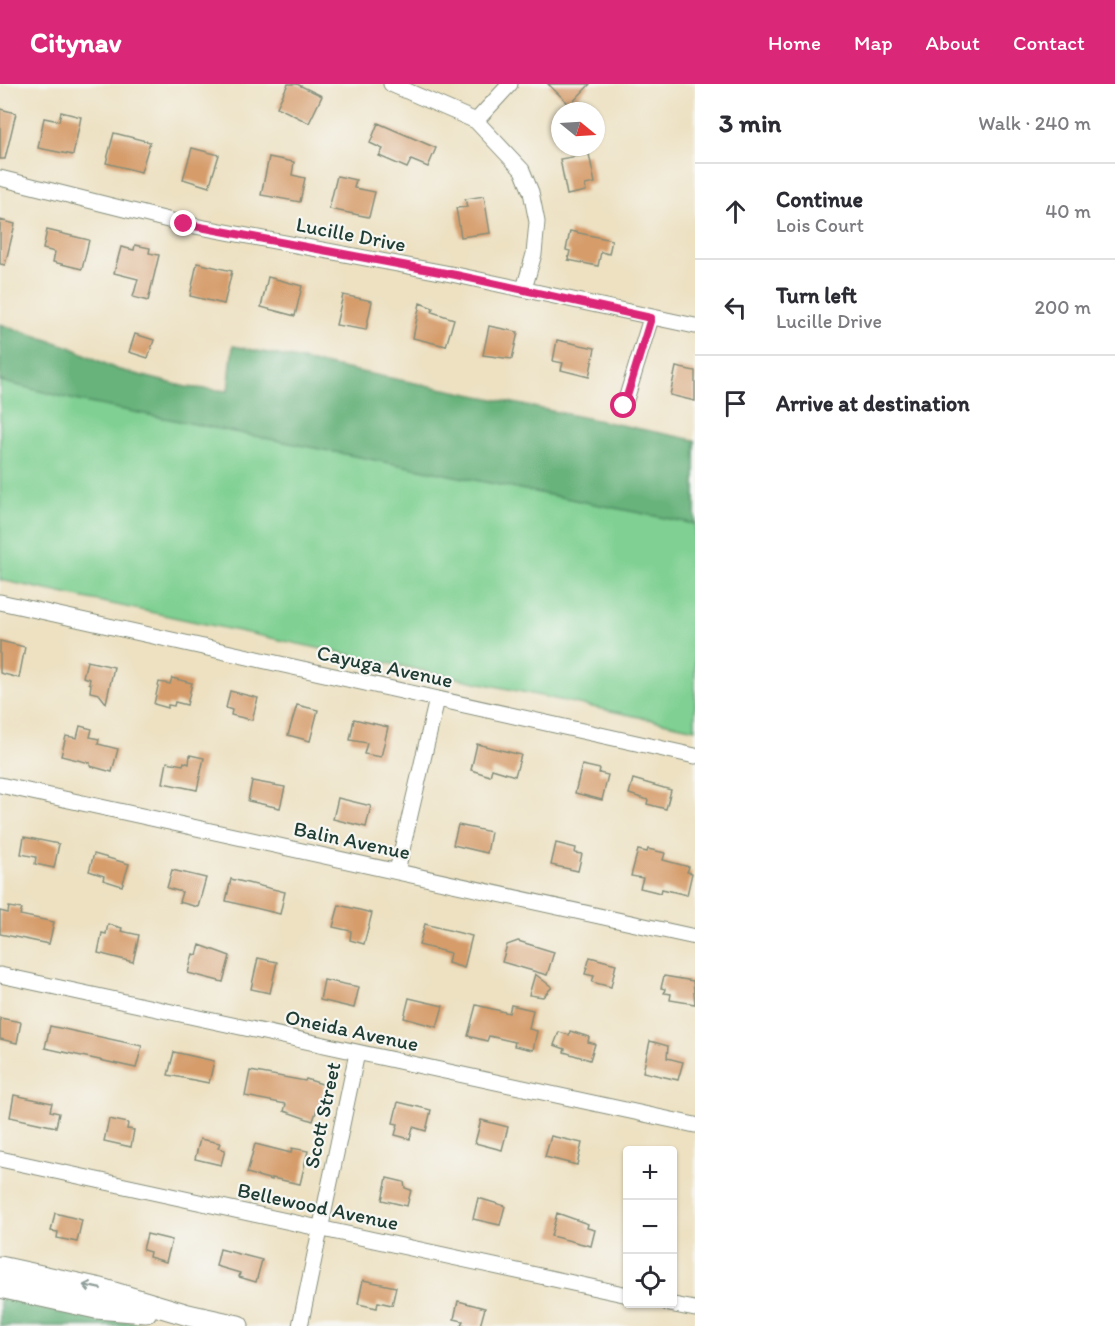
<!DOCTYPE html>
<meta charset="utf-8">
<style>
body{margin:0;font-family:Itim,sans-serif;background:#f2f2f3;color:#2b2b33}
.controls{position:absolute;right:18px;bottom:18px;display:grid;overflow:hidden;border-radius:6px;box-shadow:0 2px 4px #0004}
.controls button{width:54px;height:54px;display:grid;place-items:center;padding:0;border:0;border-bottom:2px solid #e1e1e2;background:#fff;color:#2b2b33;font:30px sans-serif}
.compass{position:absolute;left:551px;top:18px;width:54px;height:54px;border-radius:50%;background:#fff;box-shadow:0 2px 4px #0004;rotate:108deg}
.stop{position:absolute;width:18px;height:18px;margin:-14px;border:4px solid #db2777;border-radius:50%;background:#fff}
.stop.end{background:#db2777;border-color:#fff;box-shadow:0 2px 6px #0008}
.list{margin:0;padding:0;list-style:none}
h2{display:flex;justify-content:space-between;align-items:center;height:78px;margin:0;padding:0 24px;font-size:26px}
h2 small{font-size:20px;font-weight:400;color:#7c7c81}
.list li{display:grid;grid-template-columns:39px 1fr auto;gap:18px;align-items:center;box-sizing:border-box;height:96px;padding:0 24px;border-top:2px solid #e1e1e2}
.list b{display:block;font-size:22px;white-space:nowrap}
.list p{margin:0;font-size:20px;white-space:nowrap;color:#7c7c81}
.list em{font-size:20px;font-style:normal;color:#7c7c81}
.icon{flex:none;width:33px;height:33px;fill:none;stroke:currentColor;stroke-width:2;stroke-linecap:round;stroke-linejoin:round}
.map{position:relative;flex:none;width:695px;height:1242px;overflow:hidden}
header{display:flex;align-items:center;gap:36px;box-sizing:border-box;height:84px;padding:0 30px;background:#db2777;color:#fff}
header strong{font-size:28px}
nav{display:flex;gap:33px;margin-inline-start:auto;font-size:21px}
main{display:flex}
aside{flex:1;background:#fff}
.map>svg:first-child{display:block}
</style>
<header>
<strong>Citynav</strong>
<nav><a>Home</a><a>Map</a><a>About</a><a>Contact</a></nav>
</header>
<main>
<div class="map">
<svg width="695" height="1242" viewBox="0 0 695 1242">
<rect width="100%" height="100%" fill="#f6f6f2"/>
<filter id="ink" filterUnits="userSpaceOnUse"><feTurbulence type="fractalNoise" baseFrequency=".0167" numOctaves="2"/><feDisplacementMap in="SourceGraphic" scale="12" xChannelSelector="R" yChannelSelector="G"/><feConvolveMatrix kernelMatrix="1 2 1 2 8 2 1 2 1" color-interpolation-filters="sRGB"/></filter>
<filter id="wash" filterUnits="userSpaceOnUse"><feTurbulence type="fractalNoise" baseFrequency=".008" numOctaves="4" result="noise"/><feDisplacementMap in="SourceGraphic" scale="24" xChannelSelector="R" yChannelSelector="G"/><feGaussianBlur stdDeviation="1.35" result="paint"/><feColorMatrix in="noise" values="0 0 0 0 0 0 0 0 0 0 0 0 0 0 0 0 0 1.4 0 .05"/><feComposite in="paint" operator="in"/></filter>
<g filter="url(#wash)">
<rect width="100%" height="100%" fill="#ede1c2"/>
<path fill="#7fd092" stroke="#4f8663" stroke-width="1.5" d="M 0,285 L 695,437 L 695,645 L 0,496 Z"/>
<path fill="#67b27c" stroke="#437858" stroke-width="1.5" d="M 0,240 L 70,263 L 116,285 L 186,303 L 228,307 L 233,262 L 695,356 L 695,440 L 79,317 L 0,297 Z
M 0,1211 L 155,1242 L 0,1242 Z"/>
<g id="blocks">
<path fill="#d69c6b" d="M 288,0 L 297,0 L 322,12 L 309,39 L 277,23 Z
M 548,0 L 590,0 L 570,21 Z
M 0,25 L 16,29 L 5,75 L 0,75 Z
M 61,28 L 81,33 L 73,71 L 38,64 L 44,34 L 59,37 Z
M 378,39 L 436,64 L 428,83 L 411,76 L 407,84 L 379,72 L 383,65 L 370,59 Z
M 114,49 L 150,58 L 141,88 L 106,79 Z
M 192,64 L 219,71 L 209,103 L 183,95 Z
M 589,70 L 595,99 L 585,101 L 586,107 L 567,111 L 560,75 Z
M 269,73 L 294,78 L 292,91 L 305,94 L 300,118 L 261,111 Z
M 337,92 L 356,96 L 354,104 L 375,108 L 369,133 L 329,125 Z
M 484,112 L 490,149 L 461,153 L 456,124 L 467,123 L 465,115 Z
M 0,136 L 15,140 L 5,181 L 0,180 Z
M 47,146 L 89,156 L 82,185 L 53,178 L 55,168 L 43,165 Z
M 570,147 L 612,156 L 609,170 L 601,168 L 598,182 L 568,176 L 570,167 L 566,166 Z
M 135,161 L 150,164 L 149,169 L 159,171 L 148,217 L 133,213 L 138,195 L 114,189 L 121,163 L 134,166 Z
M 197,179 L 232,187 L 224,220 L 190,212 Z
M 268,193 L 302,202 L 295,232 L 261,223 Z
M 343,211 L 372,217 L 366,246 L 336,241 Z
M 420,219 L 433,224 L 432,228 L 454,235 L 446,262 L 413,254 Z
M 489,242 L 518,248 L 512,275 L 483,271 Z
M 135,250 L 154,256 L 148,274 L 129,268 Z
M 557,256 L 595,264 L 589,293 L 561,286 L 563,279 L 553,277 Z
M 676,283 L 695,287 L 695,317 L 670,311 Z
M 0,557 L 25,563 L 19,594 L 0,589 Z
M 87,577 L 114,583 L 106,619 L 99,610 L 90,608 L 91,600 L 89,599 L 90,595 L 83,593 Z
M 172,594 L 192,599 L 187,621 L 175,618 L 174,622 L 168,621 L 168,624 L 154,620 L 159,598 L 170,600 Z
M 230,607 L 258,614 L 252,636 L 231,631 L 232,626 L 226,624 Z
M 297,621 L 318,626 L 310,657 L 288,651 Z
M 354,635 L 388,643 L 381,673 L 364,670 L 367,659 L 350,656 Z
M 80,642 L 92,645 L 90,653 L 99,655 L 98,660 L 118,665 L 112,688 L 90,682 L 90,679 L 61,672 L 66,652 L 77,654 Z
M 477,660 L 521,671 L 515,692 L 492,685 L 490,692 L 471,686 Z
M 190,671 L 204,674 L 197,706 L 163,699 L 167,678 L 183,681 L 184,678 L 189,680 Z
M 582,681 L 600,685 L 599,689 L 608,691 L 602,716 L 575,709 Z
M 633,695 L 671,706 L 666,725 L 647,720 L 648,716 L 629,710 Z
M 252,697 L 285,703 L 280,724 L 248,717 Z
M 338,714 L 371,722 L 366,743 L 333,735 Z
M 458,741 L 491,748 L 487,769 L 453,761 Z
M 24,753 L 59,760 L 54,784 L 35,780 L 36,773 L 21,770 Z
M 556,759 L 576,764 L 575,769 L 582,770 L 578,787 L 551,781 Z
M 648,765 L 665,769 L 663,776 L 689,783 L 687,788 L 692,789 L 687,811 L 662,805 L 661,809 L 640,804 L 643,794 L 631,792 L 638,766 L 647,768 Z
M 94,770 L 129,780 L 122,802 L 103,796 L 104,792 L 89,787 Z
M 172,786 L 206,794 L 198,823 L 179,818 L 182,808 L 167,804 Z
M 231,795 L 285,808 L 280,830 L 226,817 Z
M 339,821 L 372,829 L 364,860 L 350,856 L 351,847 L 333,843 Z
M 9,823 L 22,825 L 20,831 L 54,838 L 49,860 L 0,850 L 0,827 L 8,829 Z
M 108,840 L 122,844 L 121,847 L 139,851 L 133,878 L 98,869 L 102,849 L 106,850 Z
M 425,840 L 472,852 L 464,884 L 448,879 L 450,869 L 419,861 Z
M 518,857 L 554,868 L 547,891 L 502,878 L 507,861 Z
M 200,861 L 230,872 L 223,898 L 188,889 L 193,870 L 197,871 Z
M 590,873 L 616,880 L 611,903 L 592,898 L 594,892 L 585,890 Z
M 258,874 L 277,878 L 270,909 L 251,905 Z
M 535,890 L 552,903 L 543,913 L 529,911 Z
M 664,892 L 693,897 L 695,920 L 670,916 L 671,910 L 664,909 L 665,905 L 661,904 Z
M 324,896 L 359,903 L 354,924 L 320,916 Z
M 409,914 L 443,922 L 437,943 L 404,934 Z
M 476,921 L 509,929 L 511,921 L 533,926 L 529,945 L 537,947 L 533,966 L 514,962 L 515,958 L 489,952 L 487,957 L 468,952 Z
M 0,934 L 21,938 L 17,959 L 0,955 Z
M 50,942 L 142,962 L 136,984 L 45,964 Z
M 570,947 L 589,953 L 588,958 L 595,960 L 590,976 L 564,968 L 565,965 L 554,961 L 559,948 L 569,951 Z
M 650,957 L 668,962 L 667,974 L 683,978 L 678,996 L 643,988 Z
M 174,968 L 214,977 L 209,999 L 168,991 Z
M 250,987 L 305,997 L 306,995 L 325,1001 L 313,1037 L 284,1027 L 286,1020 L 245,1012 Z
M 14,1011 L 52,1019 L 50,1027 L 59,1029 L 56,1043 L 10,1033 Z
M 398,1018 L 431,1026 L 426,1047 L 413,1043 L 410,1055 L 395,1051 L 398,1040 L 393,1039 Z
M 109,1035 L 128,1039 L 127,1045 L 134,1046 L 131,1063 L 104,1057 Z
M 481,1036 L 508,1043 L 502,1066 L 475,1059 Z
M 551,1052 L 582,1059 L 577,1081 L 545,1073 Z
M 200,1055 L 220,1059 L 218,1064 L 225,1066 L 221,1081 L 195,1075 Z
M 255,1060 L 291,1069 L 292,1064 L 308,1067 L 300,1100 L 272,1094 L 272,1096 L 247,1089 Z
M 387,1094 L 404,1098 L 405,1104 L 411,1106 L 407,1122 L 382,1116 Z
M 478,1114 L 505,1122 L 500,1141 L 473,1135 Z
M 55,1129 L 82,1136 L 77,1158 L 57,1154 L 58,1148 L 51,1147 Z
M 557,1129 L 588,1140 L 587,1144 L 595,1146 L 591,1162 L 551,1152 Z
M 147,1150 L 172,1156 L 166,1178 L 149,1173 L 150,1168 L 143,1166 Z
M 220,1165 L 262,1176 L 256,1198 L 239,1193 L 240,1189 L 216,1182 Z
M 363,1196 L 396,1203 L 392,1221 L 378,1218 L 377,1224 L 358,1220 Z
M 458,1217 L 485,1224 L 480,1242 L 461,1242 L 463,1237 L 454,1235 Z"/>
</g>
</g>
<g filter="url(#ink)">
<use href="#blocks" fill-opacity="0" stroke="#868f7b" stroke-width="1.5"/>
<g fill="none" stroke-linecap="round" stroke-linejoin="round">
<g stroke="#868f7b" stroke-width="17">
<path id="minor" d="M 391,0 L 476,37 L 522,86 L 531,108 L 537,138 L 534,170 L 524,205
M 476,37 L 510,0
M 0,94 L 184,140 L 456,191 L 695,242
M 624,322 L 651,234
M 0,518 L 695,672
M 0,701 L 695,853
M 397,787 L 437,615
M 0,891 L 695,1041
M 0,1075 L 628,1211
M 669,1220 L 695,1225
M 300,1242 L 357,969"/>
</g>
<g stroke="#868f7b" stroke-width="23">
<path id="secondary" d="M 0,1183 L 101,1205 L 188,1231 L 238,1242
M 0,1203 L 96,1224 L 146,1228"/>
</g>
<use href="#minor" stroke="#fff" stroke-width="15"/>
<use href="#secondary" stroke="#fff" stroke-width="21"/>
</g>
<defs><path id="oneway-shaft" d="M-6 0H5M1.5-3L5.5 0L1.5 3" fill="none" stroke-width="1.6" stroke-linecap="round" stroke-linejoin="round" transform="scale(1.5)"/></defs>
<use stroke="#8f9e9a" href="#oneway-shaft" transform="translate(92 1203) rotate(-168)"/>
</g>
<g fill="none" stroke-linecap="round" stroke-linejoin="round" filter="url(#ink)">
<path stroke="#db2777" stroke-width="8" d="M 184,140 L 456,191 L 651,234 L 624,322"/>
</g>
<g text-anchor="middle" dominant-baseline="central" stroke-width="4.5" stroke-linejoin="round" paint-order="stroke">
<g font-size="21" fill="#1f3d34" stroke="#f6f6f2">
<text transform="translate(351 150) rotate(11)">Lucille Drive</text>
<text transform="translate(385 582) rotate(12)">Cayuga Avenue</text>
<text transform="translate(352 756) rotate(12)">Balin Avenue</text>
<text transform="translate(352 946) rotate(12)">Oneida Avenue</text>
<text transform="translate(322 1031) rotate(-78)">Scott Street</text>
<text transform="translate(318 1122) rotate(12)">Bellewood Avenue</text>
</g>
</g>
</svg>
<div class="controls">
<button>+</button>
<button>−</button>
<button><svg class="icon" aria-label="locate" viewBox="0 0 24 24"><circle cx="12" cy="12" r="6"/><path d="M12 2v4M12 18v4M2 12h4M18 12h4"/></svg></button>
</div>
<svg class="compass" viewBox="-18 -18 36 36"><path d="M0-13l5 13h-10z" fill="#e53935"/><path d="M0 13l5-13h-10z" fill="#7c7c81"/></svg>
<div class="stop" style="left:624px;top:322px"></div>
<div class="stop end" style="left:184px;top:140px"></div>
</div>
<aside>
<h2>3 min<small>Walk · 240 m</small></h2>
<ul class="list">
<li><svg class="icon" aria-label="ahead" viewBox="0 0 24 24"><path d="M12 20V5M6 11l6-6 6 6"/></svg><div><b>Continue</b><p>Lois Court</p></div><em>40 m</em></li>
<li><svg class="icon" aria-label="left" viewBox="0 0 24 24"><path d="M17 20v-9H6M10 6l-5 5 5 5"/></svg><div><b>Turn left</b><p>Lucille Drive</p></div><em>200 m</em></li>
<li><svg class="icon" aria-label="arrive" viewBox="0 0 24 24"><path d="M6 21V4h12l-3 4 3 4H6"/></svg><div><b>Arrive at destination</b></div></li>
</ul>
</aside>
</main>
